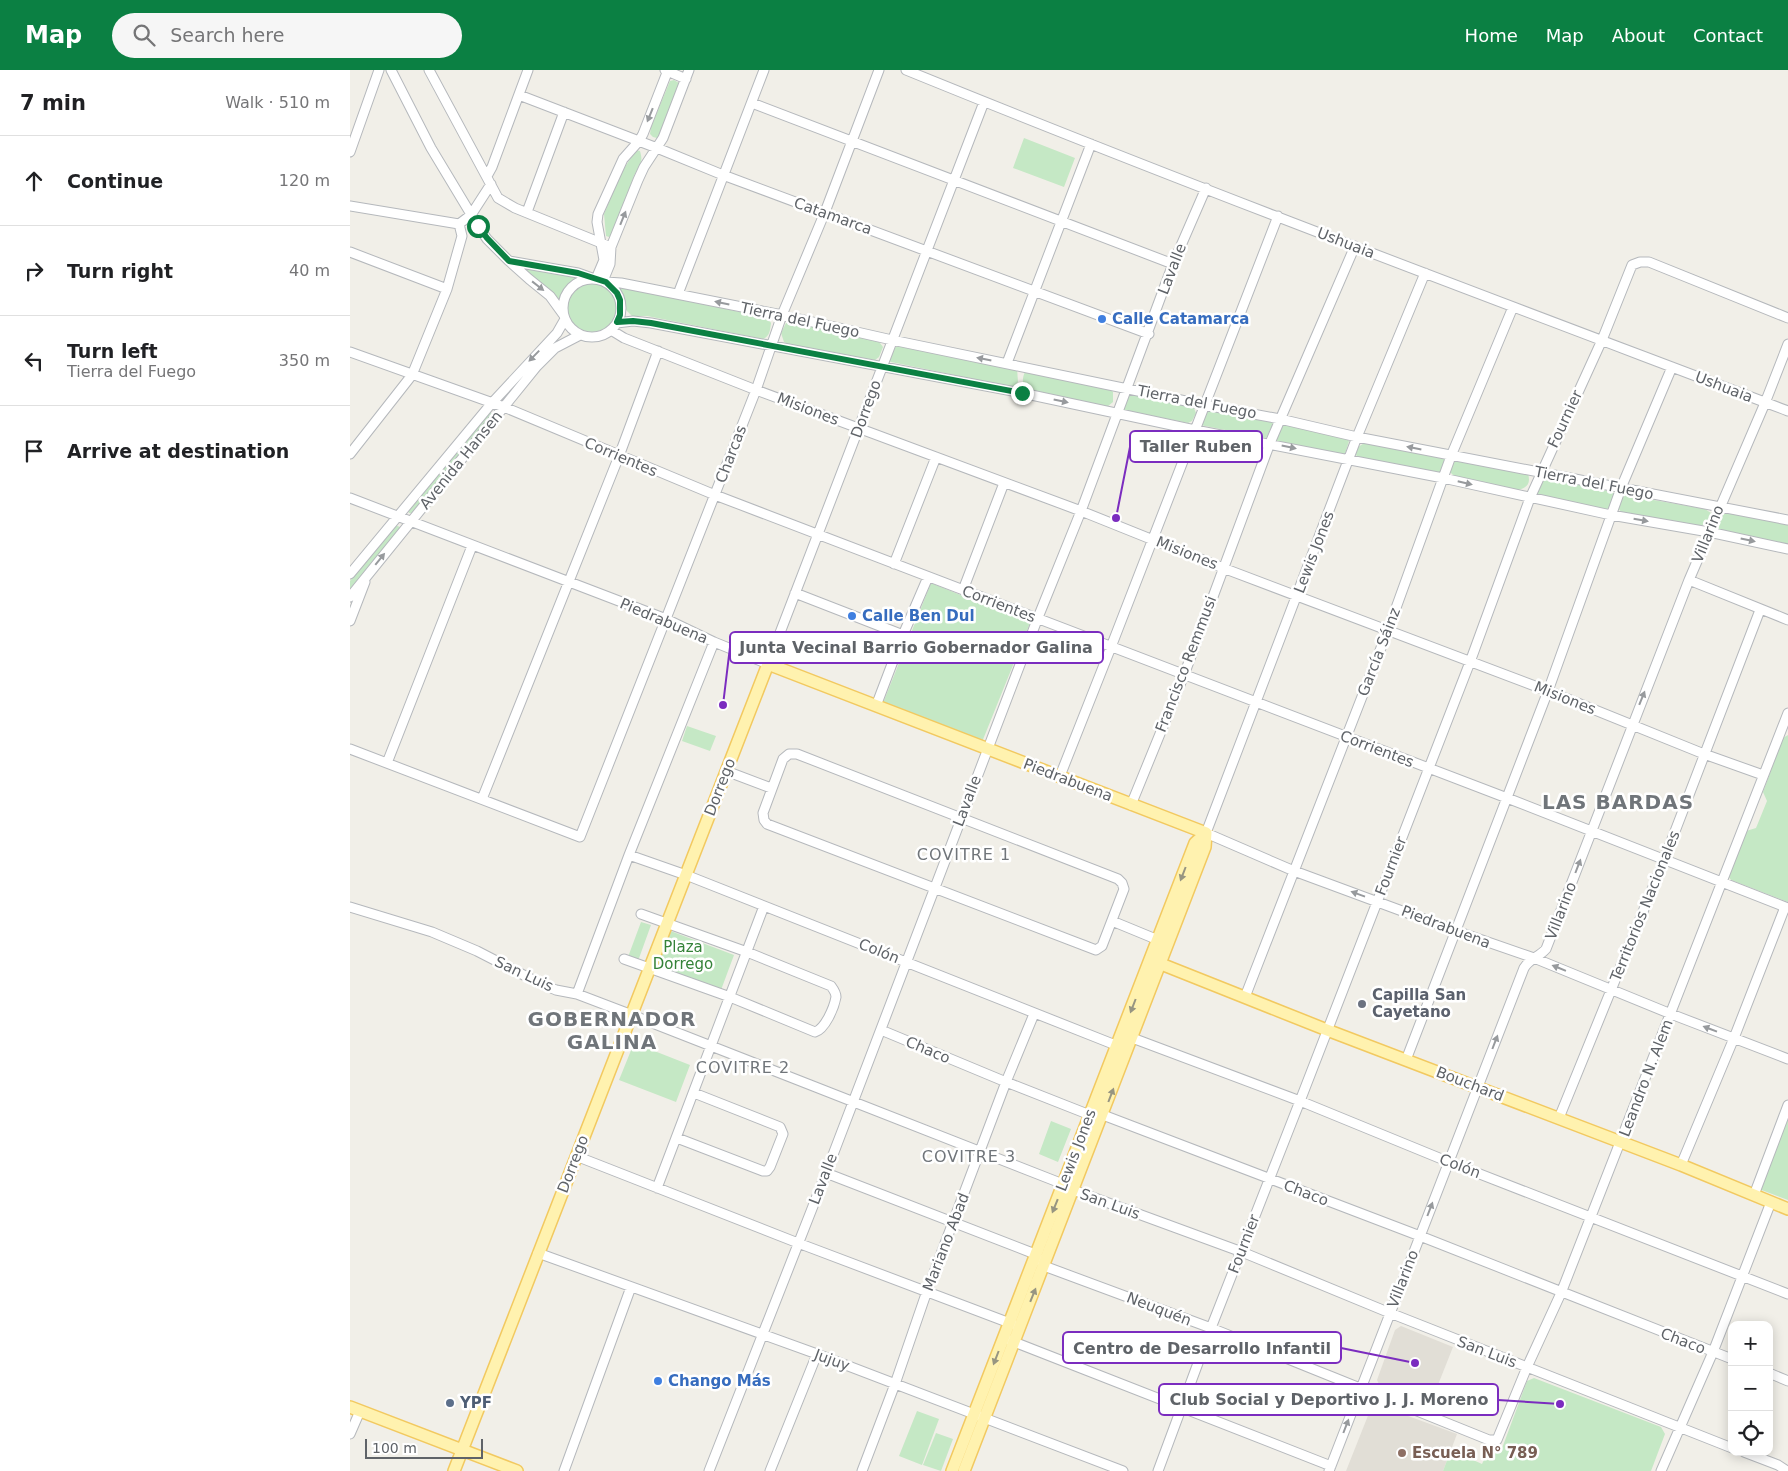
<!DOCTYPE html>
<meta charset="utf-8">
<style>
body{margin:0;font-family:"DejaVu Sans",sans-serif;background:#f6f6f6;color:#202124}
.controls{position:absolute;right:15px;bottom:15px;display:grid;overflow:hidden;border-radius:10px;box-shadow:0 2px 12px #0003}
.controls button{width:45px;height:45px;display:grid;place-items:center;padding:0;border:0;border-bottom:1px solid #e0e0e0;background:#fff;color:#202124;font:25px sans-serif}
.scale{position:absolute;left:15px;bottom:12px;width:118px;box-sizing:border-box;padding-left:5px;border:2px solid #5f6368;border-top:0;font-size:14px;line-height:18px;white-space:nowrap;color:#5f6368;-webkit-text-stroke:4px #fff;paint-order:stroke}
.stop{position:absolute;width:15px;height:15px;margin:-11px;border:4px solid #0b8043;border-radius:50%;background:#fff}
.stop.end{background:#0b8043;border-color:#fff;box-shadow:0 1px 5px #0008}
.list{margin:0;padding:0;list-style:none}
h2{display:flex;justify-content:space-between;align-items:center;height:65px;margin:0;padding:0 20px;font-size:21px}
h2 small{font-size:16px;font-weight:400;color:#757577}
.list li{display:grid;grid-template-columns:32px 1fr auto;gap:15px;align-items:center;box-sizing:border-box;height:90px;padding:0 20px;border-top:1px solid #e0e0e0}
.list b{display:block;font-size:19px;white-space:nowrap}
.list p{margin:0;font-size:16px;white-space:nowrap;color:#757577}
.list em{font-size:16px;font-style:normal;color:#757577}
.icon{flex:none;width:28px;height:28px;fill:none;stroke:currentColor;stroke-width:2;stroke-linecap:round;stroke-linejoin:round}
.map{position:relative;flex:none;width:1438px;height:1401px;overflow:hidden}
header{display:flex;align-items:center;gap:30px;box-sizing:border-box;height:70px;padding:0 25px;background:#0b8043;color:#fff}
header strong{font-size:24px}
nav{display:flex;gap:28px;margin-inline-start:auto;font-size:18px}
.search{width:350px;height:45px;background:#f6f6f6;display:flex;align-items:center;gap:12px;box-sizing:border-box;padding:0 18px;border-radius:28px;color:#757577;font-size:19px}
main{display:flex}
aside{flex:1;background:#fff}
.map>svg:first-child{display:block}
</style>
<header>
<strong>Map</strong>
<div class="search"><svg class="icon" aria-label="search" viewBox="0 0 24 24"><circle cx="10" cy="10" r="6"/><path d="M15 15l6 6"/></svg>Search here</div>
<nav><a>Home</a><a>Map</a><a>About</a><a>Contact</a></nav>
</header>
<main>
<aside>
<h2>7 min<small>Walk · 510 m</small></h2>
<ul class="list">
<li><svg class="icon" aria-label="ahead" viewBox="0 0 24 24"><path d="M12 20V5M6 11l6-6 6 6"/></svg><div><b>Continue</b></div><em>120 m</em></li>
<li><svg class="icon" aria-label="right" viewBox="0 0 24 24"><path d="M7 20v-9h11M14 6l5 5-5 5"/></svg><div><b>Turn right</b></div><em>40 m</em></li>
<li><svg class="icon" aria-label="left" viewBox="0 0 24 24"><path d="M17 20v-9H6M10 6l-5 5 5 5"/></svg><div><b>Turn left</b><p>Tierra del Fuego</p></div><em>350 m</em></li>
<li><svg class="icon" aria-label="arrive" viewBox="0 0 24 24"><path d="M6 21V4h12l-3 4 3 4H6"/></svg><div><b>Arrive at destination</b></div></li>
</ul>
</aside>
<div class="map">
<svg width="1438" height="1401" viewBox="0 0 1438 1401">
<rect width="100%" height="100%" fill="#f1efe8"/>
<path fill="#e1ded6" d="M 1051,1256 L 1103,1277 L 1080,1335 L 1030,1316 L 1027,1310 L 1045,1260 Z
M 1023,1333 L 1107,1364 L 1093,1401 L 996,1401 Z"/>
<path fill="#c5e8c5" d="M 324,10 L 329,13 L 329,19 L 311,65 L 307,68 L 303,67 L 300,64 L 301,57 L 320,11 Z
M 674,68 L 725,88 L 714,117 L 663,98 Z
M 286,80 L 290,81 C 291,85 292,88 291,92 C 290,97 286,101 284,106 C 276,124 274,153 259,167 L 256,166 L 254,144 L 271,103 Z
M 165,193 L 233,208 L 215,223 L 210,235 Z
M217 237a25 25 0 1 1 50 0a25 25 0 1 1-50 0Z
M 269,216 L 418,248 L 421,253 C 420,260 420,266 413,269 L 297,246 L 282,246 L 276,240 Z
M 441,252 L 527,269 L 533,277 L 529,287 L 525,290 L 438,274 L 434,272 L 431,263 L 436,253 Z
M 551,275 L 667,298 L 668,312 L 663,317 L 541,292 L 536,290 L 537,285 L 546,277 Z
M 679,301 L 760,319 L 763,322 L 763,332 L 757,337 L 676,320 C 672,315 672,308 675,302 Z
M 783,323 L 843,336 L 846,343 L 842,351 L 838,353 L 774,340 L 771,338 L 777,324 Z
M 858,339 L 924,352 L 916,368 L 850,355 Z
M 139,342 L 143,344 L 64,443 L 59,443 L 58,440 Z
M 932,355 L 937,355 L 997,368 L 999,371 L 995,384 L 993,385 L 925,371 L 926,360 Z
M 1016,372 L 1094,387 L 1096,391 L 1092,402 L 1088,403 L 1007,387 L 1006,384 L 1008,377 Z
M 1105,390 L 1178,404 C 1181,413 1177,418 1168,420 L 1104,406 L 1099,401 L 1102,392 Z
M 1196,408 L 1263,422 L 1264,424 L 1260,437 L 1255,440 L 1185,425 L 1192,410 Z
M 1275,425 L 1355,439 L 1361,443 L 1358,452 L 1349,457 L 1272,443 L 1268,438 L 1273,427 Z
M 1374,441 L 1438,454 L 1438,475 L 1370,461 L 1367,456 C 1367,450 1368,444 1374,441 Z
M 45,455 L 50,457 L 48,461 L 0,519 L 0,511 Z
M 581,513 L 680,553 L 632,672 L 533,633 Z
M 337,656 L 366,666 L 360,681 L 332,671 Z
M 1438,665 L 1438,832 L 1381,810 L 1378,806 L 1396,761 L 1406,758 L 1417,731 L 1413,722 L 1433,668 Z
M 291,852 L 301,855 L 288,891 L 278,887 Z
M 318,860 L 384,885 L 371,920 L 305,895 Z
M 284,973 L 340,995 L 326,1032 L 269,1010 Z
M 1438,1043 L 1438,1130 L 1409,1119 Z
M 701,1051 L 721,1059 L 708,1092 L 689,1084 Z
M 1184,1308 L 1311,1357 L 1315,1364 L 1301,1401 L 1093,1401 L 1101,1380 L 1132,1394 L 1140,1377 L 1151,1381 L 1177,1311 Z
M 567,1341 L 589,1349 L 572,1395 L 549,1386 Z
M 586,1363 L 603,1369 L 591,1401 L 573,1395 Z"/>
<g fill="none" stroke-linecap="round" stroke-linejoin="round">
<g stroke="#b5b8bc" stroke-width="11">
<path id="minor" d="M 41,0 L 81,78 L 128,156 L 137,169 L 159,191 L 179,209 L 200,226 L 213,244
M 79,0 L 148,128 L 165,138 L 261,177
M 315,0 L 336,9
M 556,0 C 848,119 1143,229 1438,341
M 169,25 L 307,78 L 373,105 L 799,264
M 402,33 L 823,194
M 0,82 L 29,0
M 137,106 L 142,97 L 178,0
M 0,136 L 109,154
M 177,142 L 214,42
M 109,154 L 121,145 L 141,114
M 0,182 L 97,219
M 159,191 L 228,203 L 242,208
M 1075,203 L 1007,367 L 856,763 L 944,801 L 1106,861 L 1184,888 L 1321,944 L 1438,989
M213 238a29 29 0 1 1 58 0a29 29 0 1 1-58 0Z
M 246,209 L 254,190 L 247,152 L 248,144 L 273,89 L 289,71 L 293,64 L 318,0
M 253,211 L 260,194 L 261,177 L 288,110 L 294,97 L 313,68 L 339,0
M 256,212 L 271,213 L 432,245 L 542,270 L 855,335 L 930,349 L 1007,367 L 1438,450
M 328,224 L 414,0
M 267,253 L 283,251 L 301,253 L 672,323 L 845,360 L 1093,408 L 1261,445 L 1359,462 L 1438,479
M 261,260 L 274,268 L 406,320 L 731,441 L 873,498 L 1198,621 L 1354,684 L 1413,705
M 0,282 L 154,337 L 365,425 L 1157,728 L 1438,838
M 657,293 L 741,74
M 0,384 L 62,305 L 97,219 L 112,166 L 109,154
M 0,428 L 316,549 L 364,572 L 418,594 L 634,32
M 544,494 L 586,387
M 0,504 L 141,334 L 207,263 L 215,249
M 1339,510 L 1438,550
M 613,520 L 654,413
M 445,523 L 553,565
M 0,527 L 187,296 L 205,278 L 230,265
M 0,551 L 15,512
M 526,636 L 553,565 L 578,507
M 0,679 L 230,767 L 406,320 L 432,245 L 475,142 L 529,0
M 439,684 L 447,684 L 768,809 L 772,813 L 774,819 L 752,876 L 746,880 L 417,754 L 414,750 L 413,743 L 433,689 Z
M 37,693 L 122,476
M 376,701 L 421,718
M 710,706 L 761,577 L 928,146
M 132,729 L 269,386 L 308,281
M 781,735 L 834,605 L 920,373 L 1005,176
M 279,785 L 336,805 L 773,978
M 0,837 L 82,862 L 127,881 L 189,913 L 206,920 L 227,924 L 282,945 L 713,1114 L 723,1120 L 892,1182 L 1040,1243 L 1382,1378
M 762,851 L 813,872
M 274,889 L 380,927 L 465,962 C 475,959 484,938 486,927 C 486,923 484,920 481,916 L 397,882 L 291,844
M 227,924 L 279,785 L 364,572
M 895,927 L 1038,560 L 1101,386 L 1163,237
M 531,960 L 656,1012 L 740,1045 L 753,1045 L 1070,1166 L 1382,1289
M 777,966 L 950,1031 L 1099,1092 L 1438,1224
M 1056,990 L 1198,621 L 1271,418 L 1322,297
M 1209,1048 L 1314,790 L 1410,540
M 327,1068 L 413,1101 L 417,1101 L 420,1097 L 433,1064 L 430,1057 L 344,1023
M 226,1086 L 448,1173 L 665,1255
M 1331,1095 L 1384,968 L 1435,837
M 476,1103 L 685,1184 L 694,1196 L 861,1258 L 1139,1370 L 1147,1370 L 1177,1297 L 1211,1223 L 1438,643
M 307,1118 L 414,836
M 1404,1125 L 1438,1035
M 188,1183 L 467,1284 L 773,1401
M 659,1270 L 981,1396
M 1419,1303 L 1438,1311
M 0,1364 L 10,1341
M 1394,1382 L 1428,1395 L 1437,1401
M 214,1401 L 281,1217
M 359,1401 L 476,1103 L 687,550 L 731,441 L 823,194 L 856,118
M 420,1401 L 467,1284
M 512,1401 L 545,1314 L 577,1221 L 656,1012 L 684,944
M 808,1401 L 861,1258 L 950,1031 L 1120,592 L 1180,428 L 1252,270 L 1282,195 L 1290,192 L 1299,192 L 1438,248
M 979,1401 L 1174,898 C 1179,889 1189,887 1196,879 L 1339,510 L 1415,333 L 1438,274
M 1311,1401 L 1363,1282 L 1421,1132"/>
</g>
<g stroke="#f2c960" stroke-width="14">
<path id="major" d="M 801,890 L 977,960 L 1331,1095 L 1438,1139
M 0,1337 L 167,1401
M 104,1401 L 418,594 L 856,763
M 602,1401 L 845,773 L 856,763
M 614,1401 L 855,777 L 856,763"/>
</g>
<use href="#minor" stroke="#fff" stroke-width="9"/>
<use href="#major" stroke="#fff2af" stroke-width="11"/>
</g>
<defs><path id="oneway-solid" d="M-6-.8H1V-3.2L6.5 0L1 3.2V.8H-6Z" transform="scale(1.25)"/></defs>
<g fill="#979a9d">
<use href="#oneway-solid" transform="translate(300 45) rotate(112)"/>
<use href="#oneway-solid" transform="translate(273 148) rotate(-68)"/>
<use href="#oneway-solid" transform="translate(188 216) rotate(38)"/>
<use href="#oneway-solid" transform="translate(372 233) rotate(-168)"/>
<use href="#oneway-solid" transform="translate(184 286) rotate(134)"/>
<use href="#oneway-solid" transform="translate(634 289) rotate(-169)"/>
<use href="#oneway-solid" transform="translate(711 331) rotate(12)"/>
<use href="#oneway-solid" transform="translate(939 377) rotate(12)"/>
<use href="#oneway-solid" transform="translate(1064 378) rotate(-169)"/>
<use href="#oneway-solid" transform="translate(1115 413) rotate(13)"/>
<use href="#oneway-solid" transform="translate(1291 450) rotate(10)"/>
<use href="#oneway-solid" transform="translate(1398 470) rotate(12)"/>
<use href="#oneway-solid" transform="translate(30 489) rotate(-51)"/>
<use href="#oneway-solid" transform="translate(1292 628) rotate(-68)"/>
<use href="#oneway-solid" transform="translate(1228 796) rotate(-69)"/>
<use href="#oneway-solid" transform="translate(1008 824) rotate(-160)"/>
<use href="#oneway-solid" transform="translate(1209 898) rotate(-158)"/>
<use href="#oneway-solid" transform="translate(1360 959) rotate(-159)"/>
<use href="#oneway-solid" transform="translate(1145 972) rotate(-69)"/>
<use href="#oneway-solid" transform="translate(1080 1139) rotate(-69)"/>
<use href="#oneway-solid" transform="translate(996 1356) rotate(-69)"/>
</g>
<g fill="#979581">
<use href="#oneway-solid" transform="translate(833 804) rotate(111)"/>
<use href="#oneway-solid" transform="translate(783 936) rotate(111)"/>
<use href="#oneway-solid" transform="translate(761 1025) rotate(-69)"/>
<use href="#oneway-solid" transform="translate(705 1136) rotate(112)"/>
<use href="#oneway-solid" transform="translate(683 1225) rotate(-68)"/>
<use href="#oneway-solid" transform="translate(646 1288) rotate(111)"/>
</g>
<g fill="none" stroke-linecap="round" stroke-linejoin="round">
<path stroke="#0b8043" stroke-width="6" d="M 128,156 L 137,168 L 159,191 L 228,203 L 256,212 L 267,223 L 270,230 L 270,245 L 267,252 L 283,251 L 301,253 L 672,323"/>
</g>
<g fill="#3f7fe0" stroke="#fff" stroke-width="2">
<circle cx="752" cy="249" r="5"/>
<circle cx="502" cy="546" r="5"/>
<circle cx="308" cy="1311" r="5"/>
</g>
<circle fill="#6b7280" stroke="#fff" stroke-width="2" cx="1012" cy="934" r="5"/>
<circle fill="#5c6f8a" stroke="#fff" stroke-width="2" cx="100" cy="1333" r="5"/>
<circle fill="#8d6e63" stroke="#fff" stroke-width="2" cx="1052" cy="1383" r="5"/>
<g text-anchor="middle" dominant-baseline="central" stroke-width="5" stroke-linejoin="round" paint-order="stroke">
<g font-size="15" fill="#5f6368" stroke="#fff">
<text transform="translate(483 146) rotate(20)">Catamarca</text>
<text transform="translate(996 173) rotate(21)">Ushuaia</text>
<text transform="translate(822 199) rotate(-69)">Lavalle</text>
<text transform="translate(450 250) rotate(12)">Tierra del Fuego</text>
<text transform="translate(1374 317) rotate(21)">Ushuaia</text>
<text transform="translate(847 332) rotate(11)">Tierra del Fuego</text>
<text transform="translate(458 339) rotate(21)">Misiones</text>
<text transform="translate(516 339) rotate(-70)">Dorrego</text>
<text transform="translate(1215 349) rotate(-65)">Fournier</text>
<text transform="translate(381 384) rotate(-69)">Charcas</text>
<text transform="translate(271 387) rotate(23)">Corrientes</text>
<text transform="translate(111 390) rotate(-51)">Avenida Hansen</text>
<text transform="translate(1244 413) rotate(11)">Tierra del Fuego</text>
<text transform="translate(1358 464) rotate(-68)">Villarino</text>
<text transform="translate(964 482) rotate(-69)">Lewis Jones</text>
<text transform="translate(837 483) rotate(22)">Misiones</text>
<text transform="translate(649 534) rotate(21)">Corrientes</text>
<text transform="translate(314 551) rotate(23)">Piedrabuena</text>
<text transform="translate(1029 582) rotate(-69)">García Sáinz</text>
<text transform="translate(836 594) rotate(-69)">Francisco Remmusi</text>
<text transform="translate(1215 628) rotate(22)">Misiones</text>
<text transform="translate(1027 679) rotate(21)">Corrientes</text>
<text transform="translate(718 710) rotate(21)">Piedrabuena</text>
<text transform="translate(370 717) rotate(-69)">Dorrego</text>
<text transform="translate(617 731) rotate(-69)">Lavalle</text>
<text transform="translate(1041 796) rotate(-69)">Fournier</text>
<text transform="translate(1295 836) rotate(-68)">Territorios Nacionales</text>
<text transform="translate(1211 841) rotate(-69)">Villarino</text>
<text transform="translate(1096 857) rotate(21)">Piedrabuena</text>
<text transform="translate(529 881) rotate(22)">Colón</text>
<text transform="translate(174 904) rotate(25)">San Luis</text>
<text transform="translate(578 980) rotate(23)">Chaco</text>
<text transform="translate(1296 1008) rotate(-69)">Leandro N. Alem</text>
<text transform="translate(1120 1014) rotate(21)">Bouchard</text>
<text transform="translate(726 1080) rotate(-69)">Lewis Jones</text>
<text transform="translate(223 1094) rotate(-69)">Dorrego</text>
<text transform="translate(1110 1096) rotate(21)">Colón</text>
<text transform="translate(473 1109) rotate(-69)">Lavalle</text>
<text transform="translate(956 1123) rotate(21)">Chaco</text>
<text transform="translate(760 1134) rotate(20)">San Luis</text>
<text transform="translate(596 1172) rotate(-69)">Mariano Abad</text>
<text transform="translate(894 1174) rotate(-69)">Fournier</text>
<text transform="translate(1053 1209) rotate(-69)">Villarino</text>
<text transform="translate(809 1239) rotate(21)">Neuquén</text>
<text transform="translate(1333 1271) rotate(21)">Chaco</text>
<text transform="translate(1137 1282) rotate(21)">San Luis</text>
<text transform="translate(482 1290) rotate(20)">Jujuy</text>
</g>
<g font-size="15" font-weight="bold" fill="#366cbe" stroke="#fff" text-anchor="start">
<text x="762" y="249">Calle Catamarca</text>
<text x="512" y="546">Calle Ben Dul</text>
<text x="318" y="1311">Chango Más</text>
</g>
<g font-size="15" fill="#348238" stroke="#fff">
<text x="333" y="877">Plaza<tspan x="333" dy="17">Dorrego</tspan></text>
</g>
<g font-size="15" font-weight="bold" fill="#5b616d" stroke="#fff" text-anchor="start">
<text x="1022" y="925">Capilla San<tspan x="1022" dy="17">Cayetano</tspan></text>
</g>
<g font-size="15" font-weight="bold" fill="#4e5e75" stroke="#fff" text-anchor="start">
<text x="110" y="1333">YPF</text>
</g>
<g font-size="15" font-weight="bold" fill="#785e54" stroke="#fff" text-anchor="start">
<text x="1062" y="1383">Escuela N° 789</text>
</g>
<g font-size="16" letter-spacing="1" fill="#70757a" stroke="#fff">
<text x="614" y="784">COVITRE 1</text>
<text x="393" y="997">COVITRE 2</text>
<text x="619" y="1086">COVITRE 3</text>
</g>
<g font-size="20" font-weight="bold" letter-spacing="1" fill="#70757a" stroke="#fff">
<text x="1268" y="732">LAS BARDAS</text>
<text x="262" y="949">GOBERNADOR<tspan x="262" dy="23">GALINA</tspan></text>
</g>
</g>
<path fill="none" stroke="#7b2cbf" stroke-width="2" d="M766 448L780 377M373 635L380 577M1065 1293L991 1278M1210 1334L1148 1330"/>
<g fill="#7b2cbf" stroke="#fff" stroke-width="2">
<circle cx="766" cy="448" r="5"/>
<circle cx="373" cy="635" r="5"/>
<circle cx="1065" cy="1293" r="5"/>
<circle cx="1210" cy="1334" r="5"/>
</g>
<g fill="#fff" stroke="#7b2cbf" stroke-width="2">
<rect x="780" y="361" width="132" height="31" rx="5"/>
<rect x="380" y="562" width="373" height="31" rx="5"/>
<rect x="713" y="1262" width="278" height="31" rx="5"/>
<rect x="809" y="1314" width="339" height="31" rx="5"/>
</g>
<g font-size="16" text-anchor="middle" font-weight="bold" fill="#5f6368">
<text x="846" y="382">Taller Ruben</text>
<text x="566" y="583">Junta Vecinal Barrio Gobernador Galina</text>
<text x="852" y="1284">Centro de Desarrollo Infantil</text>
<text x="979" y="1335">Club Social y Deportivo J. J. Moreno</text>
</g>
</svg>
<div class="controls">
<button>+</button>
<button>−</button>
<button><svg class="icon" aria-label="locate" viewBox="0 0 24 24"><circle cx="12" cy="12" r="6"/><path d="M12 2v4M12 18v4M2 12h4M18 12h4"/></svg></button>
</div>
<div class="scale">100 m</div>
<div class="stop" style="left:128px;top:156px"></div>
<div class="stop end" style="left:672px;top:323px"></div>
</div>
</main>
